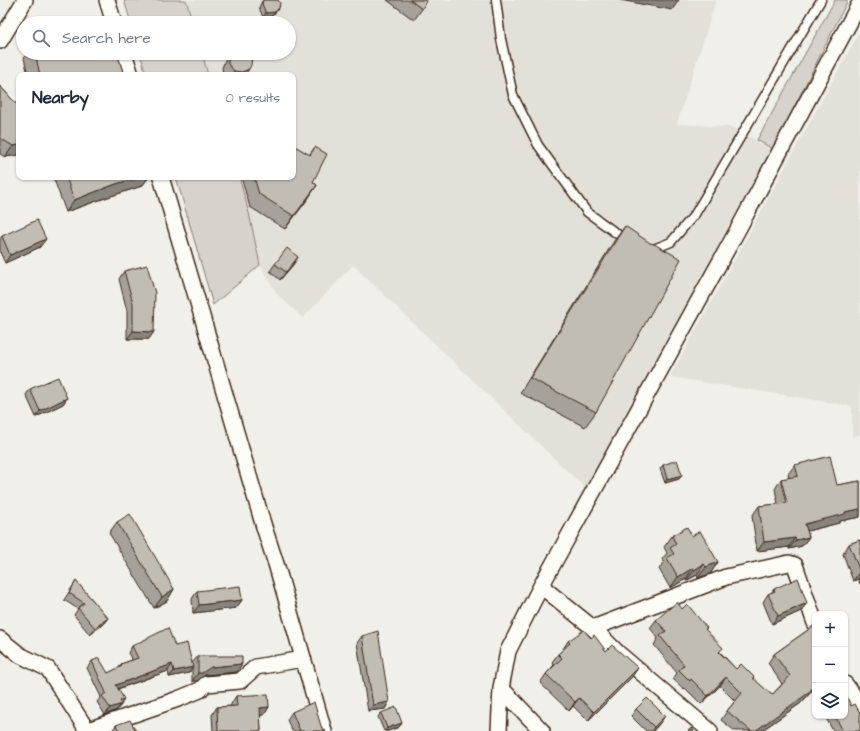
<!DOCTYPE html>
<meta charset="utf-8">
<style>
body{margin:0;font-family:"Architects Daughter",sans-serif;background:#f2f2f3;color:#1f2937}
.controls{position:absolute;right:12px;bottom:12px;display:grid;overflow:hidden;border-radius:8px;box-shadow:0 1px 3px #0004}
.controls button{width:36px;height:36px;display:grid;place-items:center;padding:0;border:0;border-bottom:1px solid #e0e1e3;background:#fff;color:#1f2937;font:20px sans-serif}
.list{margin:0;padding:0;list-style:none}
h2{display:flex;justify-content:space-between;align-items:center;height:52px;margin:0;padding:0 16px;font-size:17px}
h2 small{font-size:13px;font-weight:400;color:#747a83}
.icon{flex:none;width:22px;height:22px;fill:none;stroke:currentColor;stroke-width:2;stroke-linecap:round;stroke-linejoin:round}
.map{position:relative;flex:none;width:860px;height:731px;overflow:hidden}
.search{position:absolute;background:#fff;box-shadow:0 1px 3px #0004;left:16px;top:16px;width:280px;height:44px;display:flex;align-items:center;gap:10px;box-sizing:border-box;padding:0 14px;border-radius:22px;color:#747a83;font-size:15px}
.panel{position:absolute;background:#fff;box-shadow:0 1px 3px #0004;left:16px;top:72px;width:280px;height:108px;border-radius:8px}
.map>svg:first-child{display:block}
</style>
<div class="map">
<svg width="860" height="731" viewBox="0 0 860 731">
<rect width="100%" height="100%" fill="#f1efea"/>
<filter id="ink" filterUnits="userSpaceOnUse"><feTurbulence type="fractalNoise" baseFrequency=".025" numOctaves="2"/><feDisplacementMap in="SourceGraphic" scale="8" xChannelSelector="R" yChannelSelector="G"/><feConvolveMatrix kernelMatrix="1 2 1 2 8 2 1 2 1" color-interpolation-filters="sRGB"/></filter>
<g filter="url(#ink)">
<path fill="#e3e0da" d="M 186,0 L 716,0 L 677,124 L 730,127 L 773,149 L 586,489 L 353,265 L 303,318 L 278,295 L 260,265 L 249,213 L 239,177 L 293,177 L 293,75 L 208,75 L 202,53 L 289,53 L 289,23 L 193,23 Z
M 860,31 L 860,435 L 852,436 L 852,406 L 670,377 Z"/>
<path fill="#d7d2cc" stroke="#897e75" d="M 124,0 L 186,0 L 193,23 L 131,23 Z
M 835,0 L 848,0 L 773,149 L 757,140 Z
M 140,53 L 202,53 L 208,75 L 146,75 Z
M 176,177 L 239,177 L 249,213 L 260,265 L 213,305 Z"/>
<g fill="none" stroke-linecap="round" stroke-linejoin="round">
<g stroke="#3b2a1e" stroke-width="11">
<path id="service" d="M 496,0 L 501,39 L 513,95 L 538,145 L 587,212 L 627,241
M 651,250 L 671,242 L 695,214 L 821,0"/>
</g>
<g stroke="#3b2a1e" stroke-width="18">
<path id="minor" d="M 107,0 L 114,23
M 0,41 L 25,0
M 124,53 L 131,75
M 161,177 L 264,527 L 277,567 L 324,731
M 541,586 L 593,628 L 618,653 L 710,731
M 593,628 L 726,577 L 789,563 L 795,565 L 815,623
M 0,639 L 20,655 L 48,669 L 87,730
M 845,684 L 860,704
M 85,731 L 178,699 L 200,690 L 206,684 L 240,681 L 256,667 L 303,659
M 499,731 L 501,688
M 542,731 L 501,688 L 508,651 L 541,586 L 736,233 L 860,3"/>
</g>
<use href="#service" stroke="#fdfcf7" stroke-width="8"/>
<use href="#minor" stroke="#fdfcf7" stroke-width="15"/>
</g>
<path fill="#a6a29b" stroke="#3b2a1e" d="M 263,0 L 278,0 L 279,8 L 272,16 L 263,17 L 259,8 L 261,3 Z
M 387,0 L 427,0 L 422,9 L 414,20 Z
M 28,53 L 117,53 L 124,75 L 28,75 L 24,58 Z
M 230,53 L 245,75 L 226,75 L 223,72 L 222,68 L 225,60 Z
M 0,86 L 19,107 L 19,155 L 5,157 L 0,154 Z
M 315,147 L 313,182 L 317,185 L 285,229 L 250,207 L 241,177 L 293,177 Z
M 53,177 L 149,177 L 142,186 L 108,197 L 66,212 Z
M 625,226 L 596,412 L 585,427 L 520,393 L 614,241 Z
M 2,236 L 40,247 L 5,263 L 0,252 L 0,239 Z
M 298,257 L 280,280 L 270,271 L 275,264 Z
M 124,271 L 149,339 L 127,339 L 127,311 L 119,279 Z
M 30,389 L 67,398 L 63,404 L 36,417 L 26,395 Z
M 663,465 L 682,475 L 679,479 L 665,483 L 660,469 Z
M 795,465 L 837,485 L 860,481 L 860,517 L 840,521 L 839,523 L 807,531 L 809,537 L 802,546 L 789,549 L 789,547 L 757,551 L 752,516 L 759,506 L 778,504 L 775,489 L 781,479 L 789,478 L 788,474 Z
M 117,522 L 174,589 L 167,601 L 154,608 L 109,533 Z
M 672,536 L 692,536 L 718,562 L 710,574 L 698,578 L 697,575 L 686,581 L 686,579 L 670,588 L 659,569 L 664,562 L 662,559 L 667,553 L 664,547 Z
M 860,540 L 860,584 L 858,579 L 853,581 L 843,554 L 849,544 Z
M 76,581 L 108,618 L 103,624 L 90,635 L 74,615 L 78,609 L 64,600 Z
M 774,589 L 807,603 L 801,611 L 772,624 L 763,602 L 768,594 L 771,593 Z
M 197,591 L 242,600 L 236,608 L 193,613 L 192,599 Z
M 682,609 L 707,628 L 705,630 L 720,652 L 736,669 L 753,679 L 772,695 L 782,684 L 768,663 L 774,654 L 815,625 L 815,692 L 813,693 L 812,691 L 801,703 L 761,731 L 735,731 L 721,720 L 727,711 L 735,701 L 720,686 L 701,704 L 685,688 L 684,689 L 673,679 L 677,673 L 654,645 L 658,638 L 650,628 L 656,620 Z
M 362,636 L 389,702 L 385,709 L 368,711 L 357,643 Z
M 591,638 L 606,651 L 632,677 L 588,721 L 573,706 L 569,711 L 540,683 L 546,674 L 554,665 L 552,662 L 558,654 L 563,649 L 568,641 Z
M 132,646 L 175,646 L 192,663 L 198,656 L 237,672 L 205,675 L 197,681 L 192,681 L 192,668 L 189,673 L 169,677 L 168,671 L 118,689 L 122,704 L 117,710 L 105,715 L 97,702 L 101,697 L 87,668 L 92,661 L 108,673 L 119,668 L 121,664 L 132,660 L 128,653 Z
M 236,696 L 269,707 L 264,715 L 260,715 L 261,731 L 213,731 L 212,715 L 217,707 L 231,706 L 231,704 Z
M 636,709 L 660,723 L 653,731 L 646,731 L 631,716 Z
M 292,712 L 321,726 L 323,730 L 326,731 L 292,731 L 287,720 Z
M 381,713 L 402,723 L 399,727 L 388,731 L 384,731 L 378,717 Z
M 825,716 L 845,716 L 860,731 L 833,731 Z
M 116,725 L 136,731 L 112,731 Z"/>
<path fill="#87847e" stroke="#3b2a1e" d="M 620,0 L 679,0 L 672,10 Z
M 279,8 L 272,16 L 263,17 L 266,13 Z
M 249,69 L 245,75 L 231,75 L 234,71 Z
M 19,145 L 19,155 L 5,157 L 13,146 Z
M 140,177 L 149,177 L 142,186 L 108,197 L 66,212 L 74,200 L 116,184 Z
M 317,185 L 308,199 L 285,229 L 294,216 Z
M 46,239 L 40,247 L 5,263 L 10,255 Z
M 298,257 L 293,265 L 280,280 L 286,272 Z
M 133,331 L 154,332 L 149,339 L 127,339 Z
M 67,398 L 63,404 L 36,417 L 40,411 Z
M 682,475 L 679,479 L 665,483 L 667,479 Z
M 860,509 L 860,517 L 840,521 L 839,523 L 799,533 L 805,524 L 845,512 Z
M 809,537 L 802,546 L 789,549 L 796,540 Z
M 795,538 L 789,547 L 757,551 L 764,542 Z
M 718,562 L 710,574 L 698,578 L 706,567 Z
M 704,564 L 697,575 L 686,581 L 694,570 Z
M 693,568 L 686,579 L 670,588 L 678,577 Z
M 860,571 L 860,576 L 858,579 L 853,581 Z
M 174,589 L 167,601 L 154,608 L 162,597 Z
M 242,600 L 236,608 L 193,613 L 199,605 Z
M 807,603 L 801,611 L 772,624 L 778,616 Z
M 108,618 L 103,624 L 90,635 L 95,628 Z
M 172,664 L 168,671 L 111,691 L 116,685 Z
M 242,664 L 237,672 L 205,675 L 197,681 L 192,681 L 198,673 L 211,667 Z
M 193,667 L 189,673 L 169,677 L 174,671 Z
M 638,668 L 632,677 L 588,721 L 594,712 Z
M 726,677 L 720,686 L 701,704 L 708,696 Z
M 815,685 L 815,687 L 812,691 L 801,703 L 761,731 L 755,731 Z
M 579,698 L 573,706 L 569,711 L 575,702 Z
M 124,699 L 117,710 L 105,715 L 110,708 Z
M 389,702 L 385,709 L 368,711 L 373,705 Z
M 269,707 L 264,715 L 254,716 L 260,708 Z
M 665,716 L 660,723 L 653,731 L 652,731 L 654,727 Z
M 402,723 L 399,727 L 388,731 L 385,731 L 387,728 Z"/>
<path fill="#c1bcb4" stroke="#3b2a1e" d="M 263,0 L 278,0 L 280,3 L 279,8 L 275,12 L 266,13 L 262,4 Z
M 410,0 L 427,0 L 422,9 Z
M 263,20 L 264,23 L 252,23 L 254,22 Z
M 35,53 L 117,53 L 124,75 L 40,75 Z
M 230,53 L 250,53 L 252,57 L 251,65 L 249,69 L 242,72 L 234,71 L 228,64 L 228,60 Z
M 0,86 L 19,107 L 19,145 L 13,146 L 0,138 Z
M 293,145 L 310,155 L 315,147 L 327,154 L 313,182 L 317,185 L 294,216 L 259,194 L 254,177 L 293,177 Z
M 66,177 L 140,177 L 116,184 L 74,200 Z
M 37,220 L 46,239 L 10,255 L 2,236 Z
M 625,226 L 650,243 L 654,244 L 681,259 L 596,412 L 530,378 Z
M 287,248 L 298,257 L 286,272 L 275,264 Z
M 147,265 L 155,293 L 154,332 L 133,331 L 133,303 L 124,271 Z
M 58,377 L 67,398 L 40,411 L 30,389 Z
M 830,456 L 837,485 L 860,481 L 860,509 L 845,512 L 845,514 L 805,524 L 809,537 L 796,540 L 795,538 L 764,542 L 759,506 L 787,503 L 781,479 L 798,476 L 795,465 Z
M 677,460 L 682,475 L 667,479 L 663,465 Z
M 130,514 L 174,589 L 162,597 L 117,522 Z
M 687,527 L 692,536 L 700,531 L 718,562 L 706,567 L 704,564 L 694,570 L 693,568 L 678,577 L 667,558 L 674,554 L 670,548 L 676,544 L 672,536 Z
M 860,540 L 860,571 L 849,544 Z
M 798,578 L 807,603 L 778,616 L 768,594 L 775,591 L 774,589 Z
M 76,581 L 108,618 L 95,628 L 78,608 L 84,603 L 69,593 Z
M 240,586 L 242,600 L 199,605 L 197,591 Z
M 677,602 L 682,609 L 687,604 L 707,628 L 705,629 L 723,648 L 719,652 L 736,669 L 741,664 L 754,677 L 753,678 L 772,695 L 790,676 L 774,654 L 815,625 L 815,685 L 807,694 L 755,731 L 751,731 L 727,711 L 742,693 L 726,677 L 708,696 L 691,679 L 690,681 L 679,670 L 684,665 L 660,636 L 666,631 L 656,620 Z
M 168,628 L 175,646 L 187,643 L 193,667 L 174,671 L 172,664 L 116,685 L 124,699 L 120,701 L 122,704 L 110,708 L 102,696 L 106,693 L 92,661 L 99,658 L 108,673 L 122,666 L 121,664 L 138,658 L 132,646 Z
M 584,630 L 591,638 L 594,635 L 606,651 L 612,645 L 638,668 L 594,712 L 579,698 L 575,702 L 546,674 L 562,658 L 558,654 L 570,643 L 568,641 Z
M 378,631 L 389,702 L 373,705 L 362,636 Z
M 198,656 L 242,656 L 242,664 L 211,667 L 202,673 L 198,673 Z
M 268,694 L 269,707 L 260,708 L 261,731 L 218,731 L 217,707 L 237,706 L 236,696 Z
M 847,697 L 851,706 L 855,704 L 860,713 L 860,731 L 843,731 L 835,716 L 845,716 L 845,698 Z
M 647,698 L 665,716 L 654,727 L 636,709 Z
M 314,702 L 321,726 L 323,730 L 326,731 L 300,731 L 292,712 Z
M 396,707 L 402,723 L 387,728 L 381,713 Z
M 130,720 L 136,731 L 119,731 L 116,725 Z
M 691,728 L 694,731 L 688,731 Z"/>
</g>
</svg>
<div class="controls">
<button>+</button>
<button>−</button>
<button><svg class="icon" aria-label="layers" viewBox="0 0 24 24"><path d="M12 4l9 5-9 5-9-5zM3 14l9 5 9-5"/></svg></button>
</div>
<div class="search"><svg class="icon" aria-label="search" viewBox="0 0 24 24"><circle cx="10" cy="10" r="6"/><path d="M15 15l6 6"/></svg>Search here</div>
<section class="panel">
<h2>Nearby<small>0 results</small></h2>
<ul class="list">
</ul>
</section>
</div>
